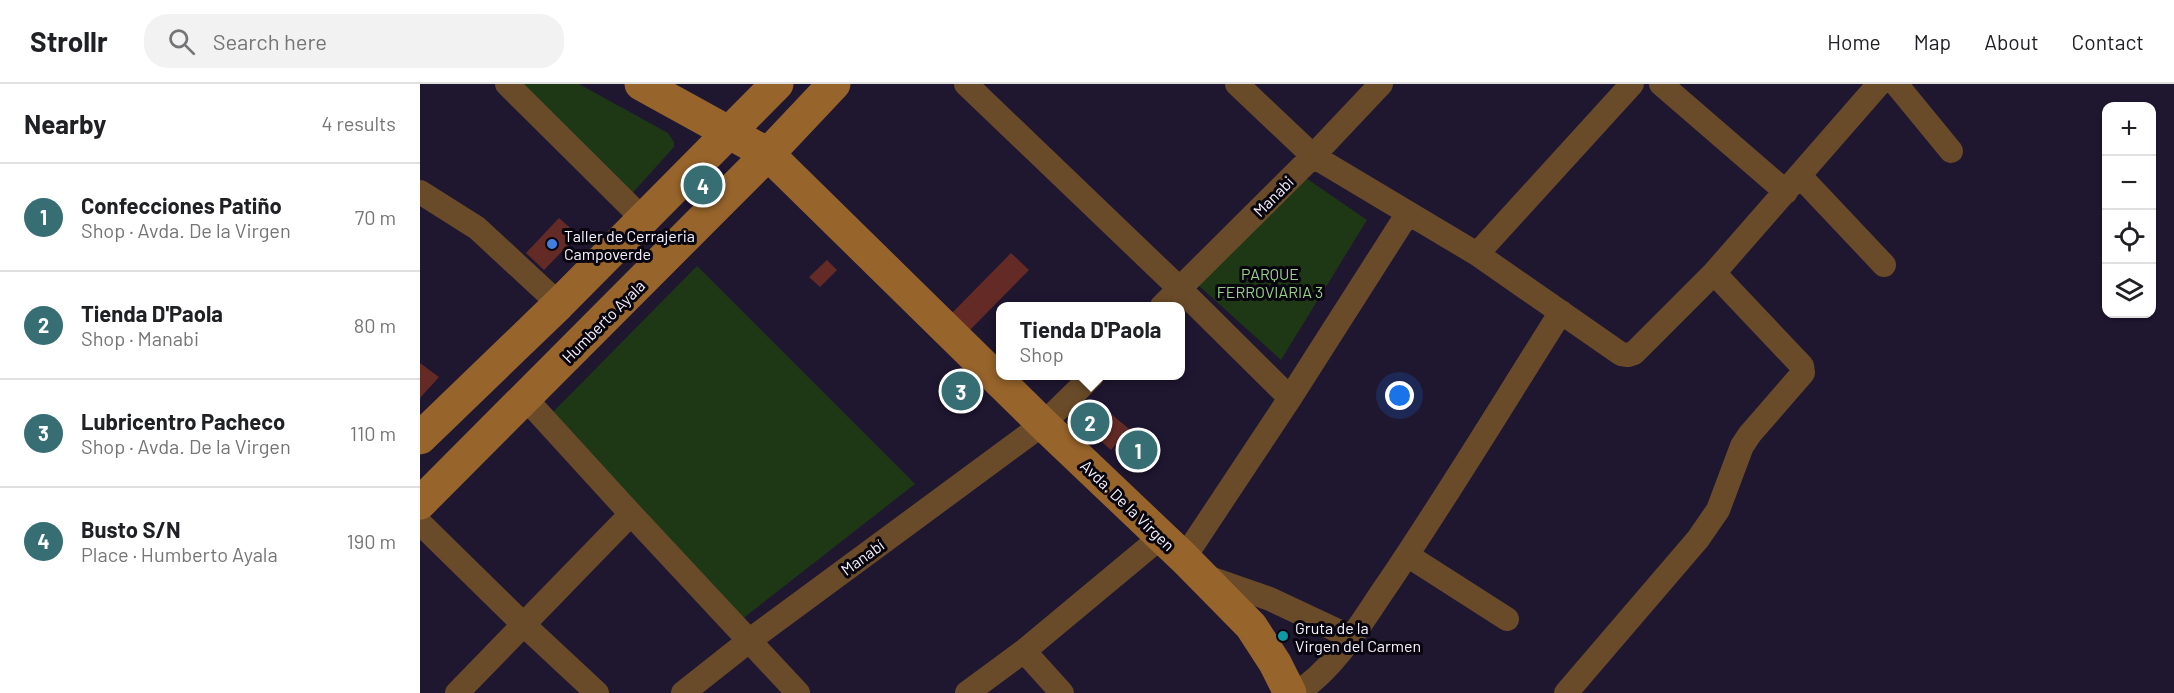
<!DOCTYPE html>
<meta charset="utf-8">
<style>
body{margin:0;font-family:Barlow,sans-serif;background:#f2f2f2;color:#202124}
.controls{position:absolute;right:18px;top:18px;display:grid;overflow:hidden;border-radius:12px;box-shadow:0 2px 4px #0004}
.controls button{width:54px;height:54px;display:grid;place-items:center;padding:0;border:0;border-bottom:2px solid #e0e0e0;background:#fff;color:#202124;font:30px sans-serif}
.you{position:absolute;left:980px;top:312px;width:21px;height:21px;margin:-15px;border:4px solid #fff;border-radius:50%;background:#1a73e8;box-shadow:0 0 0 9px #1a73e833}
.badge{display:grid;place-items:center;width:39px;height:39px;border-radius:50%;background:#366e74;color:#fff;font-size:20px;font-weight:700}
.pin{position:absolute;translate:-50% -50%;border:3px solid #fff;box-shadow:0 2px 6px #0006}
.popup{position:absolute;left:576px;top:218px;width:189px;height:78px;box-sizing:border-box;display:grid;place-content:center;border-radius:12px;background:#fff;filter:drop-shadow(0 2px 4px #0005);font-size:20px;white-space:nowrap;color:#757577}
.popup b{font-size:22px;color:#202124}
.popup::after{content:'';position:absolute;left:50%;top:100%;margin-left:-12px;border:12px solid transparent;border-top-color:#fff}
.list{margin:0;padding:0;list-style:none}
h2{display:flex;justify-content:space-between;align-items:center;height:78px;margin:0;padding:0 24px;font-size:26px}
h2 small{font-size:20px;font-weight:400;color:#757577}
.list li{display:grid;grid-template-columns:39px 1fr auto;gap:18px;align-items:center;box-sizing:border-box;height:108px;padding:0 24px;border-top:2px solid #e0e0e0}
.list b{display:block;font-size:22px;white-space:nowrap}
.list p{margin:0;font-size:20px;white-space:nowrap;color:#757577}
.list em{font-size:20px;font-style:normal;color:#757577}
.icon{flex:none;width:33px;height:33px;fill:none;stroke:currentColor;stroke-width:2;stroke-linecap:round;stroke-linejoin:round}
.map{position:relative;flex:none;width:1754px;height:609px;overflow:hidden}
header{display:flex;align-items:center;gap:36px;box-sizing:border-box;height:84px;padding:0 30px;background:#fff;border-bottom:2px solid #e0e0e0}
header strong{font-size:28px}
nav{display:flex;gap:33px;margin-inline-start:auto;font-size:21px}
.search{width:420px;height:54px;background:#f2f2f2;display:flex;align-items:center;gap:15px;box-sizing:border-box;padding:0 21px;border-radius:24px;color:#757577;font-size:22px}
main{display:flex}
aside{flex:1;background:#fff}
.map>svg:first-child{display:block}
</style>
<header>
<strong>Strollr</strong>
<div class="search"><svg class="icon" aria-label="search" viewBox="0 0 24 24"><circle cx="10" cy="10" r="6"/><path d="M15 15l6 6"/></svg>Search here</div>
<nav><a>Home</a><a>Map</a><a>About</a><a>Contact</a></nav>
</header>
<main>
<aside>
<h2>Nearby<small>4 results</small></h2>
<ul class="list">
<li><span class="badge">1</span><div><b>Confecciones Patiño</b><p>Shop · Avda. De la Virgen</p></div><em>70 m</em></li>
<li><span class="badge">2</span><div><b>Tienda D'Paola</b><p>Shop · Manabi</p></div><em>80 m</em></li>
<li><span class="badge">3</span><div><b>Lubricentro Pacheco</b><p>Shop · Avda. De la Virgen</p></div><em>110 m</em></li>
<li><span class="badge">4</span><div><b>Busto S/N</b><p>Place · Humberto Ayala</p></div><em>190 m</em></li>
</ul>
</aside>
<div class="map">
<svg width="1754" height="609" viewBox="0 0 1754 609">
<rect width="100%" height="100%" fill="#1f1630"/>
<path fill="#1e3816" d="M 89,0 L 159,0 L 248,49 L 254,58 L 254,63 L 208,114 Z
M 880,90 L 947,136 L 861,276 L 778,201 Z
M 277,182 L 495,400 L 321,536 L 130,331 Z"/>
<path fill="#642b26" d="M 139,134 L 158,151 L 124,186 L 106,169 Z
M 591,169 L 609,186 L 550,246 L 532,229 Z
M 407,176 L 417,186 L 400,203 L 389,193 Z
M 0,279 L 19,293 L 0,314 Z
M 536,288 L 560,311 L 546,327 L 521,303 Z
M 677,318 L 709,345 L 691,366 L 659,338 Z
M 717,354 L 729,363 L 718,378 L 706,369 Z"/>
<g fill="none" stroke-linecap="round" stroke-linejoin="round">
<path stroke="#6a4b29" stroke-width="24" d="M 87,0 L 223,135
M 546,0 L 760,205 L 870,314
M 817,0 L 893,72 L 1057,170 L 1201,270 L 1208,271 L 1214,269 L 1294,189 L 1459,0
M 1241,0 L 1366,108
M 1476,0 L 1531,67
M 1380,92 L 1464,181
M 0,108 L 57,144 L 139,220
M 1057,170 L 1212,0
M 742,222 L 893,72 L 961,0
M 106,315 L 211,430 L 378,609
M 0,439 L 103,540 L 177,609
M 987,471 L 1087,535
M 764,474 L 870,314 L 988,129
M 784,492 L 850,515 L 931,553
M 604,567 L 642,609
M 37,609 L 211,430
M 263,609 L 330,556 L 623,340 L 672,292
M 547,609 L 604,567 L 741,453
M 876,609 C 916,585 943,535 969,498 C 1029,409 1084,318 1141,228
M 1146,609 L 1278,455 L 1298,426 L 1322,362 L 1330,350 L 1383,289 L 1382,282 L 1294,189"/>
<path stroke="#97642b" stroke-width="33" d="M 221,0 L 348,70 L 623,340 L 764,474 L 831,542 L 855,579 L 870,609
M 0,354 L 139,220 L 357,0
M 0,419 L 348,70 L 414,0"/>
</g>
<circle fill="#3f7fe0" stroke="#08050f" stroke-width="2" cx="132" cy="160" r="6"/>
<circle fill="#0f9aa8" stroke="#08050f" stroke-width="2" cx="863" cy="552" r="6"/>
<g text-anchor="middle" dominant-baseline="central" stroke-width="6" stroke-linejoin="round" paint-order="stroke">
<g font-size="16" fill="#f5f2fd" stroke="#08050f">
<text transform="translate(853 112) rotate(-45)">Manabi</text>
<text transform="translate(183 237) rotate(-45)">Humberto Ayala</text>
<text transform="translate(708 421) rotate(44)">Avda. De la Virgen</text>
<text transform="translate(442 473) rotate(-36)">Manabí</text>
</g>
<g font-size="16" fill="#f5f2fd" stroke="#08050f" text-anchor="start">
<text x="144" y="151">Taller de Cerrajeria<tspan x="144" dy="18">Campoverde</tspan></text>
<text x="875" y="543">Gruta de la<tspan x="875" dy="18">Virgen del Carmen</tspan></text>
</g>
<g font-size="16" fill="#98d088" stroke="#08050f">
<text x="850" y="189">PARQUE<tspan x="850" dy="18">FERROVIARIA 3</tspan></text>
</g>
</g>
</svg>
<div class="controls">
<button>+</button>
<button>−</button>
<button><svg class="icon" aria-label="locate" viewBox="0 0 24 24"><circle cx="12" cy="12" r="6"/><path d="M12 2v4M12 18v4M2 12h4M18 12h4"/></svg></button>
<button><svg class="icon" aria-label="layers" viewBox="0 0 24 24"><path d="M12 4l9 5-9 5-9-5zM3 14l9 5 9-5"/></svg></button>
</div>
<div class="you"></div>
<div class="pin badge" style="left:718px;top:366px">1</div>
<div class="pin badge" style="left:670px;top:338px">2</div>
<div class="popup"><b>Tienda D'Paola</b>Shop</div>
<div class="pin badge" style="left:541px;top:307px">3</div>
<div class="pin badge" style="left:283px;top:101px">4</div>
</div>
</main>
